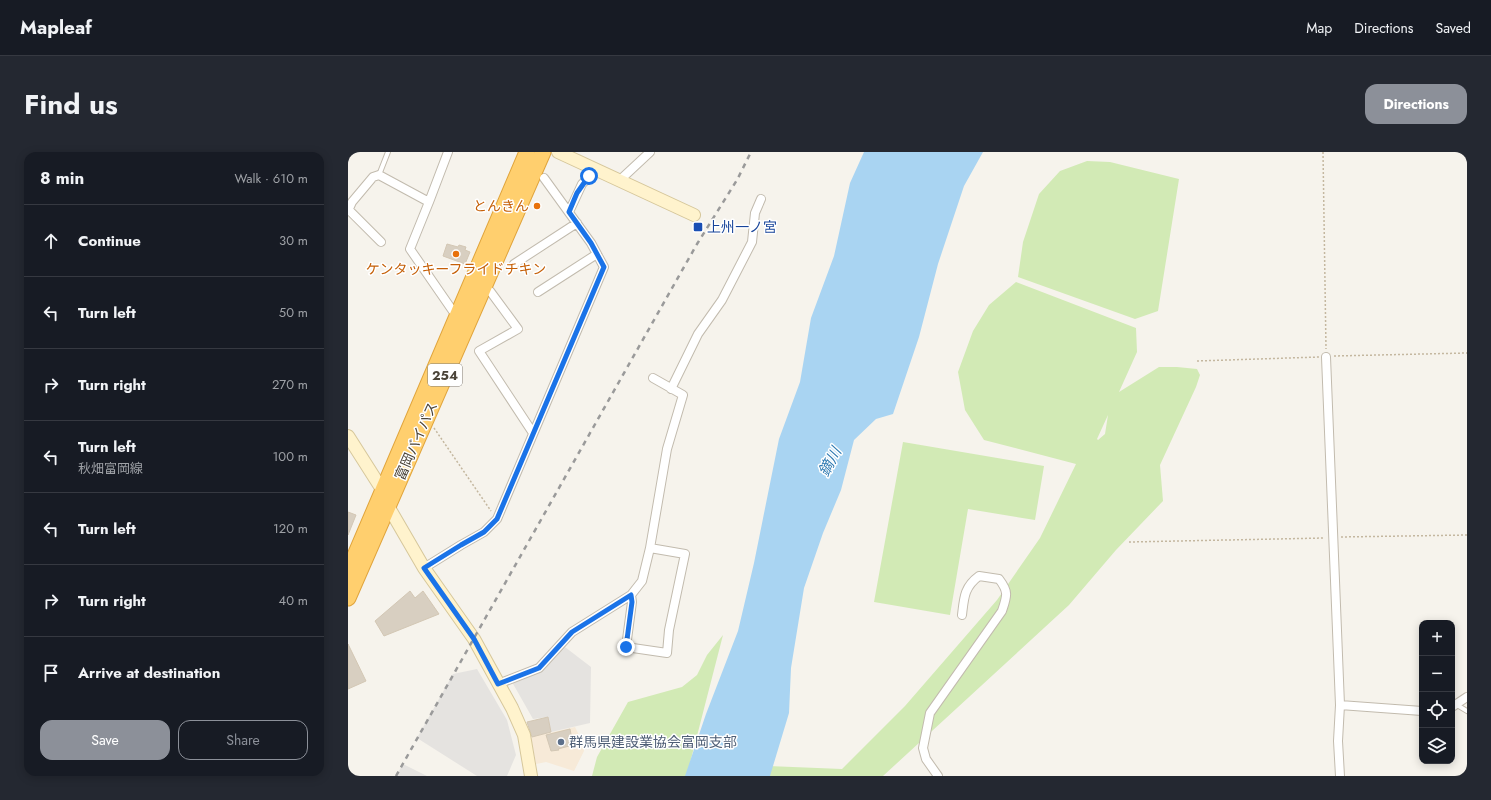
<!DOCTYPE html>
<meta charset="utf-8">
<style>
body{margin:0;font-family:Jost,"Noto Sans JP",sans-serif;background:#242831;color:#f1f3f6}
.controls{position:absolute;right:12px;bottom:12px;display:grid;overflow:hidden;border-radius:8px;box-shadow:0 2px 10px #0003}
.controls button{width:36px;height:36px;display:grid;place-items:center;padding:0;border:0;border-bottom:1px solid #363941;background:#171b24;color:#f1f3f6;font:20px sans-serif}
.stop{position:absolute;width:12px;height:12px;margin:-9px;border:3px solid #1a73e8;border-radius:50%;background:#fff}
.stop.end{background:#1a73e8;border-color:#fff;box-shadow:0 1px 4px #0008}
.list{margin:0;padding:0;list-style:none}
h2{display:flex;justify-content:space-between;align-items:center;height:52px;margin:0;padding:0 16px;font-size:17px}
h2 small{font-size:13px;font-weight:400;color:#9ea1a6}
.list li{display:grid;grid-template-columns:26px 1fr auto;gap:12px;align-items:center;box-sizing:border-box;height:72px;padding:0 16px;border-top:1px solid #363941}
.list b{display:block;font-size:15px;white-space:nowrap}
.list p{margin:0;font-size:13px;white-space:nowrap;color:#9ea1a6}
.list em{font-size:13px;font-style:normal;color:#9ea1a6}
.actions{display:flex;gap:8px;padding:12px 16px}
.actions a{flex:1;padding:9px 0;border:1px solid #8c9099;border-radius:12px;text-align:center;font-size:14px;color:#8c9099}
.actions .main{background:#8c9099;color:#fff}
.icon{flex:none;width:22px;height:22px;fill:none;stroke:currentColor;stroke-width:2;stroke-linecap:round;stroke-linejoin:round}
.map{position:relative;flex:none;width:1119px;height:624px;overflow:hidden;border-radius:12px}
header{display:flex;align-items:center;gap:24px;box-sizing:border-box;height:56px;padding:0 20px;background:#171b24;border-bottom:1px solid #363941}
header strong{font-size:19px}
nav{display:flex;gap:22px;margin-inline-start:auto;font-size:14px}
.intro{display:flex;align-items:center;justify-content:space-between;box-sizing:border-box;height:96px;padding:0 24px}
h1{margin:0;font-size:28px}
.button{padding:10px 18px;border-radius:12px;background:#8c9099;color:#fff;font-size:14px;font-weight:700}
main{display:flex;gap:24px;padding:0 24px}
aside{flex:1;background:#171b24;border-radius:12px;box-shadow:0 2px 10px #0003}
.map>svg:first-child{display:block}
</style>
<header>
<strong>Mapleaf</strong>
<nav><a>Map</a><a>Directions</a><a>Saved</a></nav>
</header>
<div class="intro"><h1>Find us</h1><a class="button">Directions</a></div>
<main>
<aside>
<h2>8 min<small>Walk · 610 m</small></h2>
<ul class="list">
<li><svg class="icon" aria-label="ahead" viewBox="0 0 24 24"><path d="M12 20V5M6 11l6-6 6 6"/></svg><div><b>Continue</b></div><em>30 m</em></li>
<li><svg class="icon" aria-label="left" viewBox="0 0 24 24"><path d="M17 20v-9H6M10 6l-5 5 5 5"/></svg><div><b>Turn left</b></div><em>50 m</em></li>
<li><svg class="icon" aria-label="right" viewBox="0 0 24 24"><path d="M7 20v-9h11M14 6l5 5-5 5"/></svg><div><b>Turn right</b></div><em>270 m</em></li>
<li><svg class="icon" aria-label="left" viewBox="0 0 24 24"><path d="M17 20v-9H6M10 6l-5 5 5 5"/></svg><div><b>Turn left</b><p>秋畑富岡線</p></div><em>100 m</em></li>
<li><svg class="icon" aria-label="left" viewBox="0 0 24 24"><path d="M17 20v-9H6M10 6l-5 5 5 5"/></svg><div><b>Turn left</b></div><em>120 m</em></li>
<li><svg class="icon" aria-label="right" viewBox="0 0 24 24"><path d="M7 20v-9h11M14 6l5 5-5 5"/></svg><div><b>Turn right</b></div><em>40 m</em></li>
<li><svg class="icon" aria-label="arrive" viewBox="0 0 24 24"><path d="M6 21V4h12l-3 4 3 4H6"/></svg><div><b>Arrive at destination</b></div></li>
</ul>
<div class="actions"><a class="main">Save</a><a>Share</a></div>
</aside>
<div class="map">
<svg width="1119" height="624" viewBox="0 0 1119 624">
<rect width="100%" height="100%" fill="#f6f3ec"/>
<path fill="#f7ead8" d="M 227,575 L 234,589 L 236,599 L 226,619 L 198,610 L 188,612 L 183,585 Z"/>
<path fill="#d2eab5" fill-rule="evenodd" d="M 739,9 L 762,10 L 831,27 L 810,159 L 787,167 L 670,125 L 675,90 L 691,42 L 712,19 Z
M 668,130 L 788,176 L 789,200 L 771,240 L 811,215 L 829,215 L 849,217 L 852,223 L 848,235 L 812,313 L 815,349 L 768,398 L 721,453 L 535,624 L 244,624 L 249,605 L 280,550 L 334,535 L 349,523 L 359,503 L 375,483 L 342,611 L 494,617 L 557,554 L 649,448 L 692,386 L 728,312 L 636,288 L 617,258 L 610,220 L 625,179 L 641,153 ZM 760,263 L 757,282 L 750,288 L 749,287 Z
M 555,290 L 696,314 L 687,368 L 620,357 L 602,463 L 526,450 Z"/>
<path fill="#e5e3e0" d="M 213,492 L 243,515 L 242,571 L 203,580 L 200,565 L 185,567 L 164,530 L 191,516 Z
M 129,517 L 159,568 L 168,603 L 159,624 L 129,624 L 69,586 L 105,522 Z
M 55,612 L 79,624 L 48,624 Z"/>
<path fill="#a9d4f2" d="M 516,0 L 635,0 L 616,34 L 590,112 L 571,185 L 545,262 L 528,267 L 506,288 L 493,338 L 475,381 L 456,436 L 443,516 L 441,561 L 422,624 L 337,624 L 358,562 L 390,479 L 406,411 L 431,287 L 452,230 L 463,166 L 486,104 L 502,31 Z"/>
<path fill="#d8cfc1" stroke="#d3c7b4" d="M 99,92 L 110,95 L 111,93 L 118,95 L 117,98 L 122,100 L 117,112 L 95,104 Z
M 0,360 L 8,363 L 0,383 Z
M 62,439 L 67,446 L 75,439 L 91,462 L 36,484 L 27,469 Z
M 0,492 L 18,529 L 0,537 Z
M 200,565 L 203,580 L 184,585 L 179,570 Z
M 222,577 L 225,593 L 210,597 L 211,598 L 203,599 L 198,583 Z"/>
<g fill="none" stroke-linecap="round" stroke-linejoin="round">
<g stroke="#c2bbae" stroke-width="6">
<path id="lane" d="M 31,23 L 40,0
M 1109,553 L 1119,559"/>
</g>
<g stroke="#c2bbae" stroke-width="10">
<path id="street" d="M 272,28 L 302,0
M 81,50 L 62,97 L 109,165
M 1,58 L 33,90
M 0,59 L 4,50 L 25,25 L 31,23 L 81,50 L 100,0
M 221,60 L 234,32 L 248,18
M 166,112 L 229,71
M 142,139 L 170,177 L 131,199 L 185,281
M 190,140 L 249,102
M 978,205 L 992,553
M 323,237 L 350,182 L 374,148 L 404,90 L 407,61 L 413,47
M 76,416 L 113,393 L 136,380 L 149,367 L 256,115 L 243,91 L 196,26
M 283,443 L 284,450 L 278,495 L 319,501 L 321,478 L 337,402 L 302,396 L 319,297 L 335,243 L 305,226
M 150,532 L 191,516 L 224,480 L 283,443 L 294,429 L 302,396
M 1104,555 L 1119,545
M 590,624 L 578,607 L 575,596 L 582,561 L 654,459 C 659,444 661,440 651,427 L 631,424 C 616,435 616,446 614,463
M 992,624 L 990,589 L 992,553 L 1074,559"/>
</g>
<g stroke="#d6c79b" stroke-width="14">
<path id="secondary" d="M 210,0 L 346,63
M 0,284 L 35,339 L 40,354 L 76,416 L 126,487 L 164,556 L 176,583 L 183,624"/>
</g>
<g stroke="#e0a43c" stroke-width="17">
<path id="highway" d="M 0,420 L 179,0
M 0,446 L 195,0"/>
</g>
<path stroke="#c4b79f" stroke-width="1.5" stroke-dasharray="2 2" stroke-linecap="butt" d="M 975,0 L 978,197
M 986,204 L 1119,201
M 849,209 L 971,205
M 86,276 L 143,359
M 993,385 L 1119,383
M 781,390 L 977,386"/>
<use href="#lane" stroke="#fff" stroke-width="4"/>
<use href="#street" stroke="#fff" stroke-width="8"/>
<use href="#secondary" stroke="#fff3cd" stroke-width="12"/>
<use href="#highway" stroke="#ffcf6e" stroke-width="15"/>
<path stroke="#9a9a9a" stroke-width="2.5" stroke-dasharray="5 5" stroke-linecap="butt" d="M 48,624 L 349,92 L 389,28 L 403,0"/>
</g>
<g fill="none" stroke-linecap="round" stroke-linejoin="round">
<path stroke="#1a73e8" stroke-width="5" d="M 241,24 L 229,41 L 221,60 L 243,91 L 256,115 L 149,367 L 136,380 L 113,393 L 76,416 L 126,487 L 150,532 L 191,516 L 224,480 L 283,443 L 284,450 L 278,495"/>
</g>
<g fill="#e8710a" stroke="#fff" stroke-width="1.5">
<circle cx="189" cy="54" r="4"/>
<circle cx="108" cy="102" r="4"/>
</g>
<rect fill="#1a4fb4" stroke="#fff" stroke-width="1.5" x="345" y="70" width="10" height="10" rx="2"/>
<circle fill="#5c6f8a" stroke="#fff" stroke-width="1.5" cx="213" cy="590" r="4"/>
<g text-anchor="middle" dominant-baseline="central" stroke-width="3" stroke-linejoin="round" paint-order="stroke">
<rect fill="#fff" stroke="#817c74" stroke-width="1" x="80" y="212" width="34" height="22" rx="3"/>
<g font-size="13" font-weight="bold" fill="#4b4439">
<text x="97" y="223">254</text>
</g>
<g font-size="14" fill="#c56008" stroke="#fff" text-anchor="end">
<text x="181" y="54">とんきん</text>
<text x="108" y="117" text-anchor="middle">ケンタッキーフライドチキン</text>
</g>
<g font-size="14" fill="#164399" stroke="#fff" text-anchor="start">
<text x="359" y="75">上州一ノ宮</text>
</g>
<g font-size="14" fill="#4b4439" stroke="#fff">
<text transform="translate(68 289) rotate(-66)">富岡バイパス</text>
</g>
<g font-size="14" fill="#4e5e75" stroke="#fff" text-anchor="start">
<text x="221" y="590">群馬県建設業協会富岡支部</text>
</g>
<g font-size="15" font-style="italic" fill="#2e7ab2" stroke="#fff">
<text transform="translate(482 310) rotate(-62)">鏑川</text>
</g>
</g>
</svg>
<div class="controls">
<button>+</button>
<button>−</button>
<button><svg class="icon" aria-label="locate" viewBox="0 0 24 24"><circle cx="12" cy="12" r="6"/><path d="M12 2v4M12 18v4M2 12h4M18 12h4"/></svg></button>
<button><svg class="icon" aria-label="layers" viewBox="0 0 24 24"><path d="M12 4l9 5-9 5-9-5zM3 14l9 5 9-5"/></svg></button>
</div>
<div class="stop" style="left:241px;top:24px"></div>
<div class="stop end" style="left:278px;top:495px"></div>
</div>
</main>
